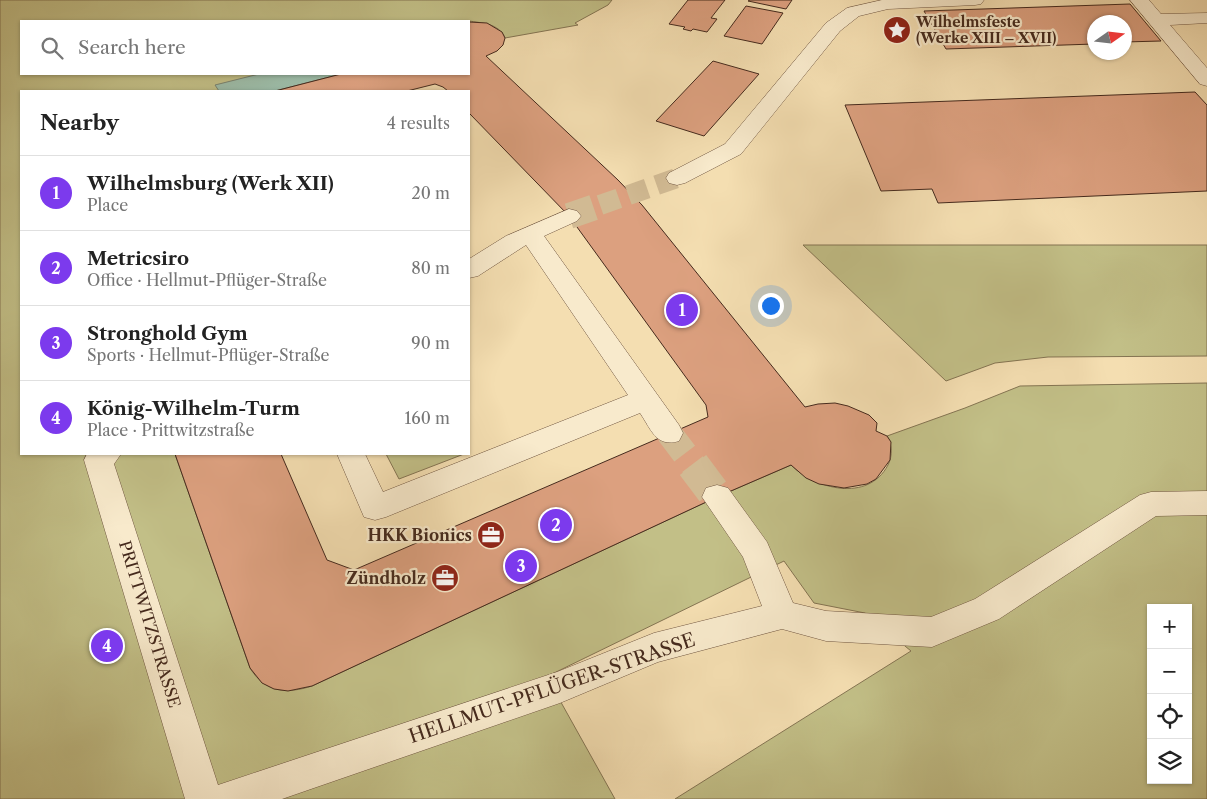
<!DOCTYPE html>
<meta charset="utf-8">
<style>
body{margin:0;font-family:"Libre Caslon Text",serif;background:#f2f2f2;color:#222}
.controls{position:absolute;right:15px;bottom:15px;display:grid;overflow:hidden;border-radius:0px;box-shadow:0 1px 4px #0004}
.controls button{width:45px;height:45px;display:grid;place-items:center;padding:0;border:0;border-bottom:1px solid #e0e0e0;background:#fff;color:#222;font:25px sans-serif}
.compass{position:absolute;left:1087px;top:15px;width:45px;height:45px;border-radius:50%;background:#fff;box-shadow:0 1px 4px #0004;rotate:76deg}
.you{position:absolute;left:770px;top:305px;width:18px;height:18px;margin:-12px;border:4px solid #fff;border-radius:50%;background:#1a73e8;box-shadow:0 0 0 8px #1a73e833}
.badge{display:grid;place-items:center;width:32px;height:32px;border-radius:50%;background:#7c3aed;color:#fff;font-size:16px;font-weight:700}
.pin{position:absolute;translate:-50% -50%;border:2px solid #fff;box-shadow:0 1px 5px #0006}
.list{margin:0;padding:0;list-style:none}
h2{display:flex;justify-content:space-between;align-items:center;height:65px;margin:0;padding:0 20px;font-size:21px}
h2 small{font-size:16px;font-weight:400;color:#767676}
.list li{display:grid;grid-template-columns:32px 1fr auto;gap:15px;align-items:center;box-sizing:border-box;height:75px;padding:0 20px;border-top:1px solid #e0e0e0}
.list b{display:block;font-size:19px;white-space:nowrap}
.list p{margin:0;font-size:16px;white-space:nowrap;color:#767676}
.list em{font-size:16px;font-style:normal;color:#767676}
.icon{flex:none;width:28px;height:28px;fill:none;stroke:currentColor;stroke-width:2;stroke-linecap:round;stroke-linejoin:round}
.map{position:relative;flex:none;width:1207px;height:799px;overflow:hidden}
.search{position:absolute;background:#fff;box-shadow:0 1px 4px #0004;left:20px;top:20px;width:450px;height:55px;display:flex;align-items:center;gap:12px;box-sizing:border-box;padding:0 18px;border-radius:0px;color:#767676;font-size:19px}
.panel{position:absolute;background:#fff;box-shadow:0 1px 4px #0004;left:20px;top:90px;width:450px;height:365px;border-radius:0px}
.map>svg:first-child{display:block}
</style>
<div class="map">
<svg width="1207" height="799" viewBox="0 0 1207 799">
<rect width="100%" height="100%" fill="#f4deb1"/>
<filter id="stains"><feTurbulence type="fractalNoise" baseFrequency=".004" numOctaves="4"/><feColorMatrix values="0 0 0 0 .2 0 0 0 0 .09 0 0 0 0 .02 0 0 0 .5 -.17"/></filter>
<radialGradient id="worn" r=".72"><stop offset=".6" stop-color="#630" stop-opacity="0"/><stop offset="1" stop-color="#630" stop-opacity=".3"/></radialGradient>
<path fill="#c2bf87" stroke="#847452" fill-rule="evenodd" d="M 0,0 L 612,0 L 608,5 L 575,23 L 578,25 L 505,38 C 499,23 481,23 469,21 L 21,21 L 21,74 L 341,74 L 275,91 L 21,91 L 21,454 L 175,454 L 250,668 C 265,693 287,694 312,686 L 717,497 L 791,465 C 815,489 868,503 888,465 C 893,455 892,445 887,436 L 965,408 L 1020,386 L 1207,383 L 1207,799 L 675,799 L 911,651 L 865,613 L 814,603 L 784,561 L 552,674 L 553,688 L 615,799 L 0,799 ZM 1151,608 L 1188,608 L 1188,780 L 1151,780 Z
M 803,245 L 1207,245 L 1207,356 L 1048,357 L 995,363 L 946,381 Z
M 386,454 L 464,454 L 399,479 Z"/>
<path fill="#9cbca8" stroke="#798270" d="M 259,74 L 341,74 L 275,91 L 219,91 L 215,85 Z"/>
<path fill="#dca07f" stroke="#452a1d" d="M 688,0 L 725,0 L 711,18 L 717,19 L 707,32 L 693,29 L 691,31 L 683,29 L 685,27 L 669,24 Z
M 750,0 L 792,0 L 786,9 L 748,1 Z
M 1130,4 L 1161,41 L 1124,42 L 1124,22 L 1094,22 L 1094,44 L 946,49 L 924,11 Z
M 746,6 L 783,13 L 762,44 L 724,36 Z
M 469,22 L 487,23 L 502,32 L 505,38 L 503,45 L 497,51 L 486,56 L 618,180 L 642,205 L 805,407 L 818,404 L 835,403 L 848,406 L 869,415 L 877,423 L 876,431 L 887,436 L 891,442 L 890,460 L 876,479 L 867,484 L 844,488 L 819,484 L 806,478 L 791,465 L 717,497 L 312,686 L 288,691 L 274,689 L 262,683 L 250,668 L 175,454 L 281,454 L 327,560 L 354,570 L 708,417 L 706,405 L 569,216 L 469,113 L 469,91 L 448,91 L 443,87 L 435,84 L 407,91 L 275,91 L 341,74 L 469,74 Z
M 713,61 L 759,74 L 704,136 L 656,121 Z
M 1195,92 L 1207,105 L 1207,191 L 938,203 L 932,189 L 881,191 L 845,105 Z
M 110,637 L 116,639 L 116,648 L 108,655 L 101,655 L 98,653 L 96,647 L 103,640 Z"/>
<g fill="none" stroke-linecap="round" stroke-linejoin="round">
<path stroke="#d1ba93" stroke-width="20" stroke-dasharray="20 10" stroke-linecap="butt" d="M 600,205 L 677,178"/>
<path stroke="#d1ba93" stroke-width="26" stroke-dasharray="26 13" stroke-linecap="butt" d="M 569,216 L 604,204
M 669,433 L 694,466"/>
<path stroke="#d1ba93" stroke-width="33" stroke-dasharray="33 16" stroke-linecap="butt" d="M 693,465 L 717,497"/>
<g stroke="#715742" stroke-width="1">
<path id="minor" d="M 882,0 L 984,0 L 981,4 L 975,5 L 888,9 L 859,16 L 840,31 L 741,154 L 685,183 L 677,185 L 669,183 L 666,178 L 669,173 L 725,144 L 826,23 L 847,8 Z
M 1130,0 L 1149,0 L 1161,14 L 1207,13 L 1207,23 L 1170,25 L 1207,68 L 1207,86 L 1200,84 Z
M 569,209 L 577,211 L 581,216 L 577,221 L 544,236 L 679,425 L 683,433 L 679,441 C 656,448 651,429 640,413 L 386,517 L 375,520 L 364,517 L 337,454 L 365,454 L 383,492 L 628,395 L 526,245 L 478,276 L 469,278 L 469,259 L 506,236 Z
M 87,454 L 121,454 L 114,464 L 218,785 L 557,672 L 654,633 L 762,606 L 743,557 L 702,497 L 706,488 L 717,485 L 728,488 L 767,542 L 793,603 L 826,611 L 931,617 L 975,599 L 1140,495 L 1151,492 L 1207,491 L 1207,515 L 1156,516 L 999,619 L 932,647 L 826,641 L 782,629 L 658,662 L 560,703 L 282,799 L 185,799 L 84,460 Z"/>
</g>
<use href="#minor" fill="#f8eacc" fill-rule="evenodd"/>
</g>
<defs>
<g id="sight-disc" transform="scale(1.4375)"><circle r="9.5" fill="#8f2418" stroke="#f8eacc"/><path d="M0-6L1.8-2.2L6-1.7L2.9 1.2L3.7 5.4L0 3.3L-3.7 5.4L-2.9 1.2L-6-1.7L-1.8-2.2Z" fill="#fff"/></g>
<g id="office-disc" transform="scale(1.4375)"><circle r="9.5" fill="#8f2418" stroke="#f8eacc"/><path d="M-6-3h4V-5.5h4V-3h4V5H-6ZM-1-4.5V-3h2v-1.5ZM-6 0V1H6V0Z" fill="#fff"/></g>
</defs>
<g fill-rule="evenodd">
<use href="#sight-disc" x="897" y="30"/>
<use href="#office-disc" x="491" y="535"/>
<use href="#office-disc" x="445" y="578"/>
</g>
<g text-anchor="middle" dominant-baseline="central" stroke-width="4.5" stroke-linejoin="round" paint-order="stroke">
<g font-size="14" font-weight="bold" fill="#452a1d" stroke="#f8eacc" text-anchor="start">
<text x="916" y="22">Wilhelmsfeste<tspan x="916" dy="16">(Werke XIII – XVII)</tspan></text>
</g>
<g font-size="16" font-weight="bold" fill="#452a1d" stroke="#f8eacc" text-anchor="end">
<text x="472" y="535">HKK Bionics</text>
<text x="426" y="578">Zündholz</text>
</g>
<g font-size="16" fill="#452a1d" stroke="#f8eacc">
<text transform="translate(150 624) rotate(73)">PRITTWITZSTRASSE</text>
</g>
<g font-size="19" fill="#452a1d" stroke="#f8eacc">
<text transform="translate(552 688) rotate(-19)">HELLMUT-PFLÜGER-STRASSE</text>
</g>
</g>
<rect width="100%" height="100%" filter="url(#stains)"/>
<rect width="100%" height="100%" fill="url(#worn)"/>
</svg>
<div class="controls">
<button>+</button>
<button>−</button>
<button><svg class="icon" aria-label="locate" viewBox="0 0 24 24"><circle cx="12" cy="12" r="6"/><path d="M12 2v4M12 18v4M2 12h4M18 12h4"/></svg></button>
<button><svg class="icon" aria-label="layers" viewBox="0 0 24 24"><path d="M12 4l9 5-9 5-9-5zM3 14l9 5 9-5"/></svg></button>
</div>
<svg class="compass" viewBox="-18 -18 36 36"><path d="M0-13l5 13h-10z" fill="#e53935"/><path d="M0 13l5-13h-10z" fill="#767676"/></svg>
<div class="you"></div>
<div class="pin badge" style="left:682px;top:310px">1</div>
<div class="pin badge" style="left:556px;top:525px">2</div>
<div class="pin badge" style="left:521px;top:566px">3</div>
<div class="pin badge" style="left:107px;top:646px">4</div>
<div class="search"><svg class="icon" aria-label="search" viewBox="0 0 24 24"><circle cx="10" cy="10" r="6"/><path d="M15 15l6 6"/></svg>Search here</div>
<section class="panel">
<h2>Nearby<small>4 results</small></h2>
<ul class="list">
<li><span class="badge">1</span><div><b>Wilhelmsburg (Werk XII)</b><p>Place</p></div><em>20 m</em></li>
<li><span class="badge">2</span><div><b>Metricsiro</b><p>Office · Hellmut-Pflüger-Straße</p></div><em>80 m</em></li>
<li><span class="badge">3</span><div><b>Stronghold Gym</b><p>Sports · Hellmut-Pflüger-Straße</p></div><em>90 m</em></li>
<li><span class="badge">4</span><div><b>König-Wilhelm-Turm</b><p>Place · Prittwitzstraße</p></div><em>160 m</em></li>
</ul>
</section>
</div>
